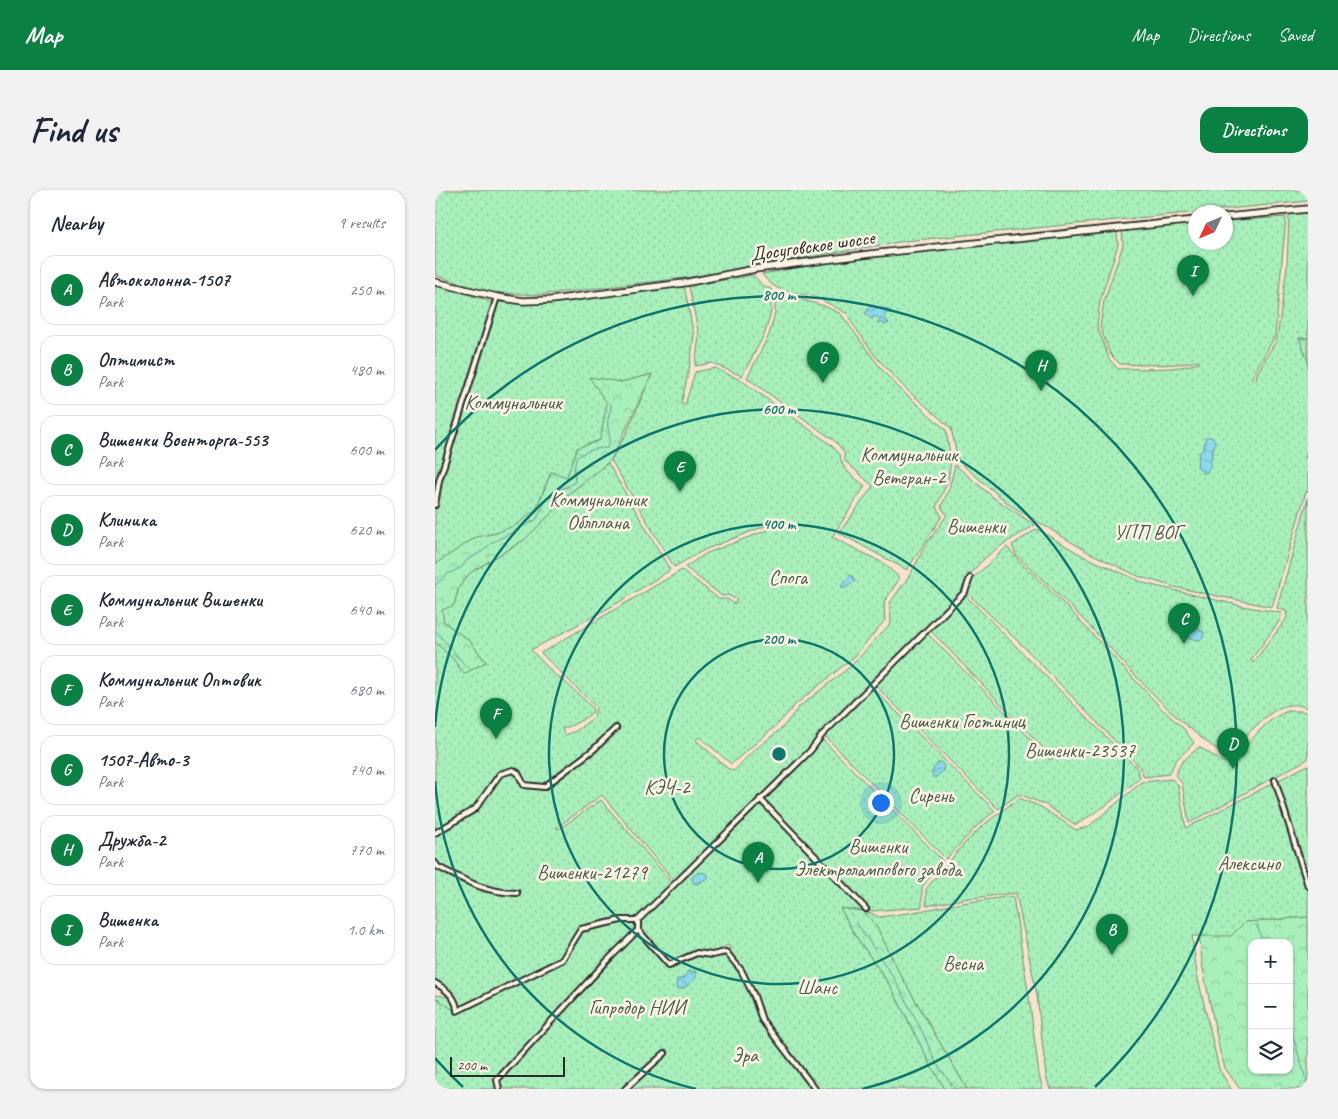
<!DOCTYPE html>
<meta charset="utf-8">
<style>
body{margin:0;font-family:Caveat,sans-serif;background:#f2f2f3;color:#1f2937}
.controls{position:absolute;right:15px;bottom:15px;display:grid;overflow:hidden;border-radius:10px;box-shadow:0 1px 4px #0004}
.controls button{width:45px;height:45px;display:grid;place-items:center;padding:0;border:0;border-bottom:1px solid #e0e1e3;background:#fff;color:#1f2937;font:25px sans-serif}
.compass{position:absolute;left:753px;top:15px;width:45px;height:45px;border-radius:50%;background:#fff;box-shadow:0 1px 4px #0004;rotate:226deg}
.scale{position:absolute;left:15px;bottom:12px;width:115px;box-sizing:border-box;padding-left:5px;border:2px solid #2b2b2b;border-top:0;font-size:14px;line-height:18px;white-space:nowrap;color:#2b2b2b;-webkit-text-stroke:4px #fcf5e5;paint-order:stroke}
.you{position:absolute;left:445px;top:612px;width:18px;height:18px;margin:-12px;border:4px solid #fff;border-radius:50%;background:#1a73e8;box-shadow:0 0 0 8px #1a73e833}
.badge{display:grid;place-items:center;width:32px;height:32px;border-radius:50%;background:#0b8043;color:#fff;font-size:16px;font-weight:700}
.pin{position:absolute;translate:-50% -41px;filter:drop-shadow(0 1px 2px #0008)}
.pin::after{content:'';position:absolute;top:26px;width:18px;height:15px;background:inherit;clip-path:polygon(0 0,100% 0,50% 100%)}
.list{margin:0;padding:0;list-style:none}
h2{display:flex;justify-content:space-between;align-items:center;height:65px;margin:0;padding:0 20px;font-size:21px}
h2 small{font-size:16px;font-weight:400;color:#747a83}
.list li{display:grid;grid-template-columns:32px 1fr auto;gap:15px;align-items:center;box-sizing:border-box;height:70px;margin:0 10px 10px;padding:0 10px;border:1px solid #e0e1e3;border-radius:15px}
.list b{display:block;font-size:19px;white-space:nowrap}
.list p{margin:0;font-size:16px;white-space:nowrap;color:#747a83}
.list em{font-size:16px;font-style:normal;color:#747a83}
.icon{flex:none;width:28px;height:28px;fill:none;stroke:currentColor;stroke-width:2;stroke-linecap:round;stroke-linejoin:round}
.map{position:relative;flex:none;width:873px;height:899px;overflow:hidden;border-radius:15px}
header{display:flex;align-items:center;gap:30px;box-sizing:border-box;height:70px;padding:0 25px;background:#0b8043;color:#fff}
header strong{font-size:24px}
nav{display:flex;gap:28px;margin-inline-start:auto;font-size:18px}
.intro{display:flex;align-items:center;justify-content:space-between;box-sizing:border-box;height:120px;padding:0 30px}
h1{margin:0;font-size:35px}
.button{padding:12px 22px;border-radius:15px;background:#0b8043;color:#fff;font-size:18px;font-weight:700}
main{display:flex;gap:30px;padding:0 30px}
aside{flex:1;background:#fff;border-radius:15px;box-shadow:0 1px 4px #0004}
.map>svg:first-child{display:block}
</style>
<header>
<strong>Map</strong>
<nav><a>Map</a><a>Directions</a><a>Saved</a></nav>
</header>
<div class="intro"><h1>Find us</h1><a class="button">Directions</a></div>
<main>
<aside>
<h2>Nearby<small>9 results</small></h2>
<ul class="list">
<li><span class="badge">A</span><div><b>Автоколонна-1507</b><p>Park</p></div><em>250 m</em></li>
<li><span class="badge">B</span><div><b>Оптимист</b><p>Park</p></div><em>480 m</em></li>
<li><span class="badge">C</span><div><b>Вишенки Военторга-553</b><p>Park</p></div><em>600 m</em></li>
<li><span class="badge">D</span><div><b>Клиника</b><p>Park</p></div><em>620 m</em></li>
<li><span class="badge">E</span><div><b>Коммунальник Вишенки</b><p>Park</p></div><em>640 m</em></li>
<li><span class="badge">F</span><div><b>Коммунальник Оптовик</b><p>Park</p></div><em>680 m</em></li>
<li><span class="badge">G</span><div><b>1507-Авто-3</b><p>Park</p></div><em>740 m</em></li>
<li><span class="badge">H</span><div><b>Дружба-2</b><p>Park</p></div><em>770 m</em></li>
<li><span class="badge">I</span><div><b>Вишенка</b><p>Park</p></div><em>1.0 km</em></li>
</ul>
</aside>
<div class="map">
<svg width="873" height="899" viewBox="0 0 873 899">
<defs>
<pattern id="forest-crowns" width="20" height="18" patternUnits="userSpaceOnUse" patternTransform="scale(1.25)"><rect width="20" height="18" fill="#a8efbb"/><path d="M2 6a3 3 0 1 1 6 0M12 15a3 3 0 1 1 6 0" fill="none" stroke="#91cda1"/></pattern>
<pattern id="garden-dots" width="8" height="8" patternUnits="userSpaceOnUse" patternTransform="scale(1.25)"><rect width="8" height="8" fill="#a8efbb"/><path d="M2 2h.1M6 6h.1" fill="none" stroke="#91cda1" stroke-width="1.8" stroke-linecap="round"/></pattern>
<pattern id="water-waves" width="16" height="10" patternUnits="userSpaceOnUse" patternTransform="scale(1.25)"><rect width="16" height="10" fill="#8bdae9"/><path d="M0 5q4-4 8 0t8 0" fill="none" stroke="#78bbc8"/></pattern>
</defs>
<rect width="100%" height="100%" fill="#f7e4cf"/>
<filter id="ink" filterUnits="userSpaceOnUse"><feTurbulence type="fractalNoise" baseFrequency=".02" numOctaves="2"/><feDisplacementMap in="SourceGraphic" scale="10" xChannelSelector="R" yChannelSelector="G"/><feConvolveMatrix kernelMatrix="1 2 1 2 8 2 1 2 1" color-interpolation-filters="sRGB"/></filter>
<g filter="url(#ink)">
<path fill="url(#forest-crowns)" stroke="#6a8d73" fill-rule="evenodd" d="M 863,148 L 873,148 L 873,171 Z
M 217,184 L 176,270 L 126,310 L 124,316 L 89,350 L 35,383 L 24,397 L 19,415 L 9,432 L 35,451 L 51,472 L 29,484 L 18,469 L 0,452 L 0,374 L 41,347 L 61,343 L 106,308 L 116,282 L 132,286 L 142,258 L 165,250 L 153,186 L 186,192 Z
M 405,718 L 429,721 L 443,739 L 464,782 L 532,899 L 510,899 L 496,876 L 456,797 L 418,742 Z
M 873,727 L 873,899 L 805,899 L 790,878 L 785,862 L 768,779 L 764,745 L 769,746 L 810,732 ZM 817,753 L 854,753 L 854,880 L 817,880 Z
M 0,805 C 11,806 21,808 20,822 L 5,811 L 4,809 L 0,809 Z"/>
<path fill="url(#garden-dots)" stroke="#6a8d73" d="M 0,0 L 873,0 L 873,11 L 470,51 L 250,88 L 103,105 L 52,102 L 0,85 Z
M 873,22 L 873,148 L 864,148 L 873,171 L 873,258 L 870,268 L 873,270 L 873,302 L 871,302 L 837,417 L 739,397 L 703,386 L 653,362 L 575,315 L 523,271 L 516,238 L 470,198 L 441,167 L 415,130 L 413,124 C 403,119 392,112 382,108 C 358,99 344,107 327,84 L 460,61 L 520,54 L 682,42 L 683,55 L 665,111 L 662,136 L 674,169 L 683,179 C 710,178 737,181 764,173 L 764,171 C 738,176 712,175 685,174 L 675,164 L 665,137 L 669,111 L 688,55 L 687,39 L 760,34 L 761,52 L 791,52 L 791,31 L 851,27 L 840,146 L 816,189 L 821,190 L 822,183 L 842,149 L 852,76 L 854,24 Z
M 318,85 L 328,96 L 336,99 L 336,122 L 330,143 L 307,186 L 277,173 L 260,176 L 264,146 L 254,96 Z
M 0,94 L 57,112 L 113,114 L 249,95 L 259,146 L 254,180 L 246,214 L 250,215 L 260,182 L 280,178 L 307,191 L 395,254 L 405,264 C 406,280 419,287 430,296 L 397,347 L 448,373 L 465,388 L 449,412 L 450,430 L 420,466 L 361,514 L 342,535 L 296,574 L 279,559 L 264,547 L 261,550 L 292,578 L 299,581 L 317,562 L 347,538 L 364,517 L 416,476 L 456,433 L 455,413 L 476,383 L 490,356 L 512,325 L 506,317 L 514,299 L 520,275 L 559,308 L 600,335 C 569,354 541,367 526,401 L 386,541 L 379,553 L 239,691 L 167,605 L 121,638 L 124,639 L 166,610 L 237,693 L 203,727 C 184,729 165,734 146,737 L 127,767 L 24,819 C 19,805 13,798 0,790 L 0,680 L 2,679 L 48,702 L 67,705 L 84,705 L 86,701 L 70,700 L 44,695 L 3,674 L 0,669 L 0,646 L 41,622 L 66,587 L 75,583 L 81,585 L 85,595 L 98,599 L 111,600 L 161,562 L 185,538 L 182,535 L 154,562 L 110,596 L 88,591 L 83,581 L 78,578 L 64,583 L 38,619 L 0,640 L 0,452 L 18,469 L 29,484 L 51,472 L 35,451 L 9,432 L 7,420 L 19,415 L 24,397 L 35,383 L 89,350 L 124,316 L 126,310 L 173,273 L 235,380 L 181,414 L 96,460 L 119,484 L 129,491 L 157,517 L 158,522 C 148,530 139,535 127,539 L 130,545 L 141,541 L 159,527 L 161,517 L 106,463 L 247,380 L 284,409 L 293,409 L 299,414 L 302,410 L 293,405 L 287,406 L 250,377 L 272,363 L 338,338 L 335,334 L 269,360 L 239,377 L 176,270 L 190,246 L 217,184 L 186,192 L 154,187 L 172,213 L 165,250 L 142,258 L 132,287 L 116,282 L 101,319 L 83,334 L 61,343 L 41,347 L 0,374 Z
M 340,102 L 389,116 L 406,124 L 447,180 L 463,197 L 511,240 L 516,270 L 513,291 L 501,317 L 507,326 L 472,380 L 404,343 L 438,296 L 410,271 L 409,262 L 400,251 L 312,188 L 334,145 L 340,123 Z
M 873,308 L 873,518 C 868,516 860,514 854,515 C 836,516 804,553 792,566 C 740,533 700,484 658,440 C 633,413 607,389 581,365 L 577,355 L 602,339 L 650,367 L 712,394 L 807,416 L 847,423 L 845,430 L 816,470 L 818,473 L 852,428 L 851,421 L 842,418 Z
M 572,357 L 588,375 L 632,417 L 727,519 L 749,539 L 759,553 L 741,570 L 734,584 L 709,587 L 704,576 L 590,458 L 531,402 L 537,389 Z
M 531,406 L 701,577 L 705,588 L 670,616 L 641,635 L 609,614 L 584,604 L 563,619 L 439,494 L 491,442 L 575,527 L 615,570 L 618,568 L 494,439 L 518,416 Z
M 437,497 L 560,621 L 543,635 L 511,669 L 389,545 Z
M 853,521 L 867,521 L 873,523 L 873,569 L 754,633 L 747,593 L 740,585 L 746,573 L 764,557 L 790,573 C 804,568 814,552 824,541 C 833,532 842,525 853,521 Z
M 388,550 L 508,671 L 487,697 L 487,717 L 437,721 L 431,718 L 328,610 Z
M 873,575 L 873,727 L 810,732 L 796,746 L 757,746 L 762,784 L 784,879 L 796,899 L 615,899 L 611,886 L 602,805 L 581,703 L 528,709 L 491,716 L 491,699 L 528,655 L 547,636 L 584,608 L 606,617 L 641,640 L 653,637 L 707,592 L 737,589 L 743,595 L 751,638 Z
M 326,614 L 429,720 L 444,727 L 473,723 L 527,713 L 578,706 L 594,807 L 604,885 L 608,899 L 532,899 L 464,782 L 443,739 L 429,721 L 405,718 L 418,742 L 456,797 L 496,876 L 510,899 L 383,899 L 327,826 L 310,782 L 296,762 L 294,755 L 276,763 L 263,760 L 234,773 L 205,738 L 206,729 Z
M 185,732 L 200,734 L 200,742 L 163,777 L 59,889 L 62,899 L 0,899 L 0,809 L 4,809 L 5,811 L 23,823 L 129,771 L 147,741 Z
M 202,743 L 234,777 L 265,765 C 274,769 281,765 291,766 L 306,785 L 323,827 L 378,899 L 195,899 L 234,863 L 231,859 L 187,899 L 67,899 L 64,893 L 67,887 L 170,776 Z"/>
<path fill="url(#water-waves)" stroke="#65949d" d="M 435,114 C 442,117 450,118 456,121 L 455,123 L 450,123 L 450,128 L 454,133 L 449,135 L 448,133 L 442,133 L 446,129 L 439,126 L 437,130 L 430,123 L 434,118 Z
M 771,247 L 776,247 L 780,251 C 780,257 778,259 777,264 C 775,273 777,278 769,284 L 762,277 L 764,263 L 768,260 Z
M 415,385 L 418,387 L 420,391 L 411,398 L 406,396 Z
M 754,437 L 764,439 L 769,442 L 768,448 L 765,450 L 748,447 L 747,442 Z
M 506,572 L 509,576 L 508,581 L 500,588 L 496,583 L 503,573 Z
M 265,682 L 270,683 L 274,687 L 262,694 L 258,693 L 257,687 Z
M 253,781 L 261,781 L 261,788 C 254,793 251,800 242,799 L 241,796 L 242,789 L 248,789 Z"/>
<g fill="none" stroke-linecap="round" stroke-linejoin="round">
<path stroke="#65949d" stroke-width="1" d="M 0,396 L 11,385 L 27,377 L 32,370 L 48,361 L 56,353 L 101,330 L 113,307 L 119,307 L 123,300 L 132,297 L 140,292 L 139,281 L 141,268 C 150,261 160,258 172,258 C 178,246 171,241 173,229 C 174,223 176,222 176,214
M 0,440 L 31,476
M 413,720 L 417,726
M 421,732 L 459,788 L 486,839 L 501,873 L 520,899
M 822,734 L 828,753
M 0,806 L 1,806
M 854,833 L 873,896"/>
<g stroke="#2b2b2b" stroke-width="8">
<path id="minor" d="M 0,315 L 4,291 L 62,107
M 840,590 L 873,696
M 325,609 L 431,719
M 0,643 L 40,619 L 65,584 L 78,580 L 83,583 L 89,595 L 109,597 L 158,560 L 181,538
M 0,673 L 3,677 C 31,691 49,702 82,703
M 0,793 C 11,799 22,808 22,821 L 127,770 L 146,739 L 186,730 L 203,730
M 64,899 L 62,890 L 171,772 L 203,740
M 190,899 L 230,863
M 380,899 L 327,830 L 319,806 L 306,780 L 291,762 L 277,765 L 262,763 L 234,775 L 203,740 L 203,730 L 376,560 L 387,545 L 530,402 L 535,388"/>
</g>
<g stroke="#2b2b2b" stroke-width="9">
<path id="secondary" d="M 791,27 L 873,19
M 0,92 L 62,107 L 88,111 L 116,110 L 249,93 L 320,79 L 435,64 L 761,30"/>
</g>
<use href="#minor" stroke="#fcf5e5" stroke-width="4"/>
<use href="#secondary" stroke="#fcf5e5" stroke-width="5.5"/>
</g>
</g>
<g fill="none" stroke="#0f766e" stroke-width="2.5">
<circle cx="344" cy="564" r="115"/>
<circle cx="344" cy="564" r="230"/>
<path d="M261 899A345 345 0 0 1 0 591M0 537A345 345 0 1 1 427 899"/>
<path d="M28 897A459 459 0 0 1 0 868M0 260A459 459 0 1 1 660 897"/>
</g>
<g text-anchor="middle" dominant-baseline="central" stroke-width="5" stroke-linejoin="round" paint-order="stroke">
<g font-size="20" fill="#2b2b2b" stroke="#fcf5e5">
<text transform="translate(377 56) rotate(-8)">Досуговское шоссе</text>
</g>
<g font-size="20" fill="#4a5c4f" stroke="#fcf5e5">
<text x="78" y="212">Коммунальник</text>
<text x="474" y="264">Коммунальник<tspan x="474" dy="23">Ветеран-2</tspan></text>
<text x="163" y="309">Коммунальник<tspan x="163" dy="23">Облплана</tspan></text>
<text x="541" y="336">Вишенки</text>
<text x="713" y="342">УПП ВОГ</text>
<text x="353" y="387">Спога</text>
<text x="527" y="531">Вишенки Гостиниц</text>
<text x="645" y="560">Вишенки-23537</text>
<text x="232" y="597">КЭЧ-2</text>
<text x="496" y="605">Сирень</text>
<text x="443" y="656">Вишенки<tspan x="443" dy="23">Электролампового завода</tspan></text>
<text x="814" y="673">Алексино</text>
<text x="157" y="682">Вишенки-21279</text>
<text x="528" y="773">Весна</text>
<text x="382" y="797">Шанс</text>
<text x="202" y="817">Гипродор НИИ</text>
<text x="310" y="865">Эра</text>
</g>
</g>
<circle cx="344" cy="564" r="8" fill="#0f766e" stroke="#fcf5e5" stroke-width="2.5"/>
<g font-size="15" text-anchor="middle" font-weight="bold" fill="#0f766e" stroke="#fcf5e5" stroke-width="5" stroke-linejoin="round" paint-order="stroke">
<text x="344" y="110">800 m</text>
<text x="344" y="224">600 m</text>
<text x="344" y="339">400 m</text>
<text x="344" y="454">200 m</text>
</g>
</svg>
<div class="controls">
<button>+</button>
<button>−</button>
<button><svg class="icon" aria-label="layers" viewBox="0 0 24 24"><path d="M12 4l9 5-9 5-9-5zM3 14l9 5 9-5"/></svg></button>
</div>
<svg class="compass" viewBox="-18 -18 36 36"><path d="M0-13l5 13h-10z" fill="#e53935"/><path d="M0 13l5-13h-10z" fill="#747a83"/></svg>
<div class="scale">200 m</div>
<div class="you"></div>
<div class="pin badge" style="left:323px;top:693px">A</div>
<div class="pin badge" style="left:677px;top:765px">B</div>
<div class="pin badge" style="left:749px;top:454px">C</div>
<div class="pin badge" style="left:798px;top:579px">D</div>
<div class="pin badge" style="left:245px;top:302px">E</div>
<div class="pin badge" style="left:61px;top:549px">F</div>
<div class="pin badge" style="left:388px;top:193px">G</div>
<div class="pin badge" style="left:606px;top:201px">H</div>
<div class="pin badge" style="left:758px;top:106px">I</div>
</div>
</main>
